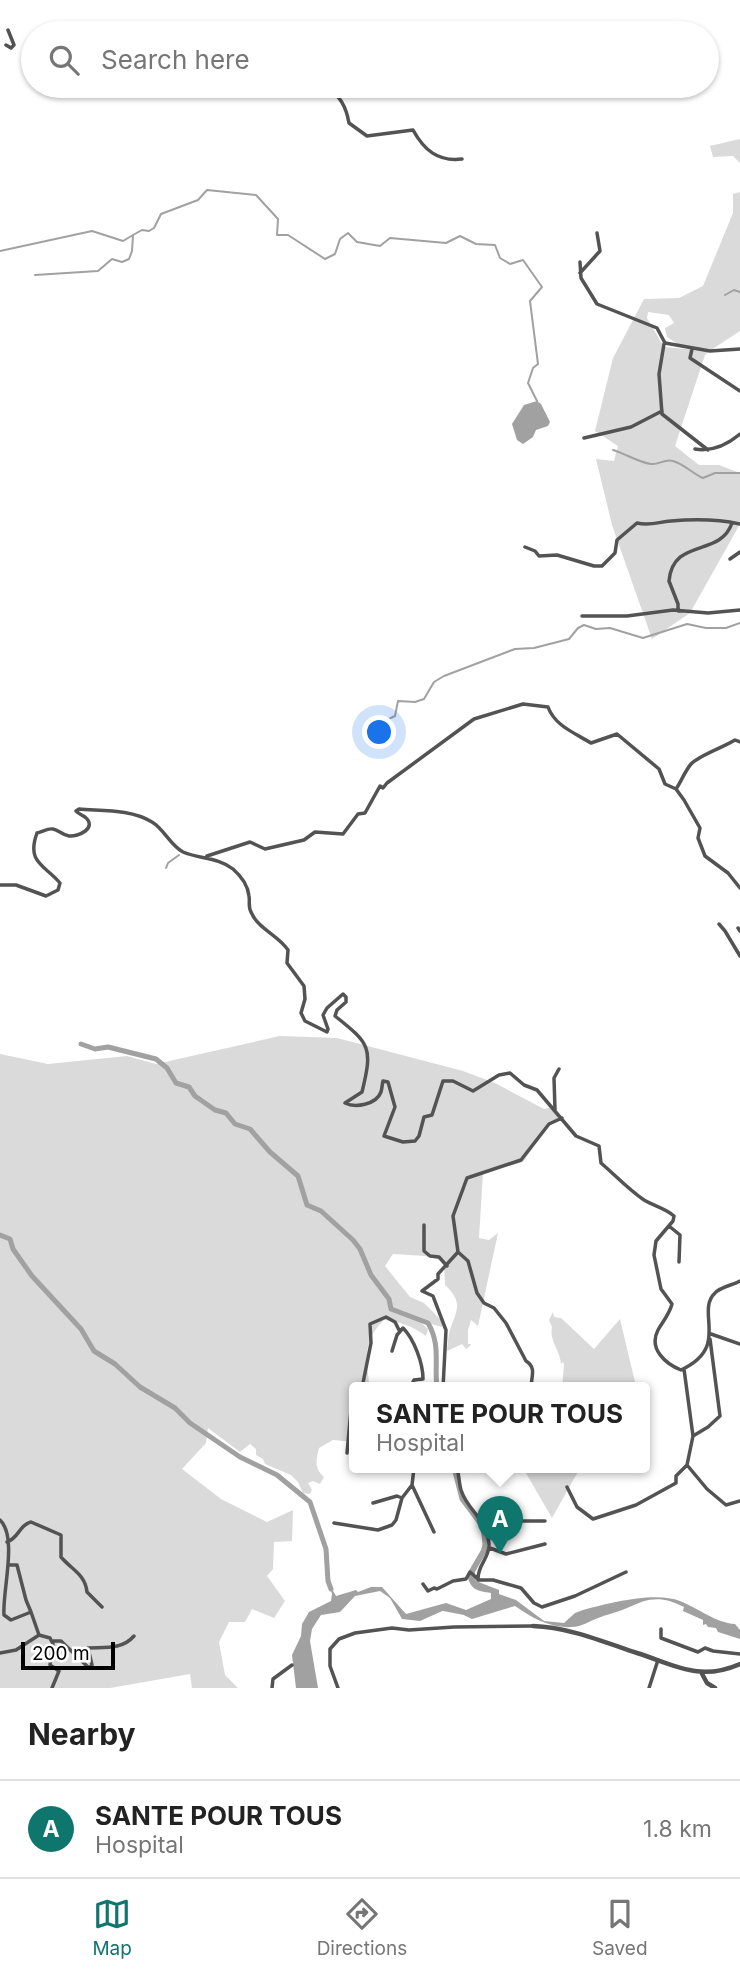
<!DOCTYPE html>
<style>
body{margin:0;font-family:Inter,sans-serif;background:#f6f6f6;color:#222}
.scale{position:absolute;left:21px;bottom:18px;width:94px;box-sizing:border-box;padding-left:7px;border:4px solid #000;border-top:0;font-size:19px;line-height:24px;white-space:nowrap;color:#000;-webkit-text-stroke:5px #fff;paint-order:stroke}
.you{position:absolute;left:380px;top:733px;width:24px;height:24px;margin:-18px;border:5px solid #fff;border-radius:50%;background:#1a73e8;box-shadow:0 0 0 10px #1a73e833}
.badge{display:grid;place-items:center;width:46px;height:46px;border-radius:50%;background:#0f766e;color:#fff;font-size:23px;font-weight:700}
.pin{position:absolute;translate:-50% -58px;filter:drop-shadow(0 2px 4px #0008)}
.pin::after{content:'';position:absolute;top:37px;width:24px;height:21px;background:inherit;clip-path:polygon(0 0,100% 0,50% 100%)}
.popup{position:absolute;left:349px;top:1382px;width:301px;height:91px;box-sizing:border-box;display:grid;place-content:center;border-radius:7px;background:#fff;filter:drop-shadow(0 2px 5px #0005);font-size:23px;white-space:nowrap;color:#767676}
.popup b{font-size:26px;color:#222}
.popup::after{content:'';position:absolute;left:50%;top:100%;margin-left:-14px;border:14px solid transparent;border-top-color:#fff}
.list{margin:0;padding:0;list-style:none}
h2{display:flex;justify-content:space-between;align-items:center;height:91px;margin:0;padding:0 28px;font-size:30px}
h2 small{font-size:23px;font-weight:400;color:#767676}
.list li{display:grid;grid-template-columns:46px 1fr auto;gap:21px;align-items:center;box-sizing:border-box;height:98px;padding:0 28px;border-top:2px solid #e0e0e0}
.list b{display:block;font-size:26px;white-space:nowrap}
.list p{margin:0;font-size:23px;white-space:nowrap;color:#767676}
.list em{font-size:23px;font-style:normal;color:#767676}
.icon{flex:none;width:38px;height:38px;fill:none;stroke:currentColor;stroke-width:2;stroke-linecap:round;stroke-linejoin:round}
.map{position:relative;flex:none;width:740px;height:1688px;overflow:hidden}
.search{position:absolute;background:#fff;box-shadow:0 2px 5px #0004;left:21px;right:21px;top:21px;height:77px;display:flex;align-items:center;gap:18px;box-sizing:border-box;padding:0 24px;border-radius:38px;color:#767676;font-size:26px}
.sheet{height:189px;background:#fff}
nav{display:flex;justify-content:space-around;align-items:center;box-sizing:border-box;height:98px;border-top:2px solid #e0e0e0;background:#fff;font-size:19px;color:#767676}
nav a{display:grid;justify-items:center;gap:4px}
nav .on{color:#0f766e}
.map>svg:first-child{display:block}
</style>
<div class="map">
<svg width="740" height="1688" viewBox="0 0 740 1688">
<rect width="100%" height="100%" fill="#fff"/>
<path fill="#dadada" d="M 740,139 L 740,163 L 733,156 L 713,157 L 710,146 Z
M 740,192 L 740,331 L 711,350 L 679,345 L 667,337 L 665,328 L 674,323 L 669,315 L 648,312 L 647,318 L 664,347 L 710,351 L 705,355 L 675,446 L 699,465 L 719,465 L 740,473 L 740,524 L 690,613 L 652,639 L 612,525 L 596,459 L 614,461 L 618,446 L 595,431 L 613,358 L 644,299 L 679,298 L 703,286 L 733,213 L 733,194 Z
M 280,1036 L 337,1038 L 463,1071 L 495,1083 L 544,1109 L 549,1108 L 561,1115 L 548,1126 L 523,1162 L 483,1173 L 479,1238 L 489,1240 L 498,1233 L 478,1326 L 471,1320 L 468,1330 L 468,1344 L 471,1344 L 470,1346 L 466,1349 L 462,1344 L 447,1351 C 448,1344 448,1335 451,1327 C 458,1308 462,1301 445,1285 L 444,1261 L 425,1256 L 393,1254 L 385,1266 L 410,1297 L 424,1303 L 444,1323 L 442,1327 L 418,1320 L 428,1329 L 426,1336 C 412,1326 401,1322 384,1320 C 362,1341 366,1361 370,1388 L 355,1388 L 355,1442 L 333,1440 L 319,1448 C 316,1460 314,1468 324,1477 L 320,1484 L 313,1481 L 308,1483 L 312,1490 L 310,1494 L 303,1493 L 298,1482 L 291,1475 L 265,1464 L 263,1459 L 256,1455 L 256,1449 L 250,1444 L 240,1452 L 208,1428 L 206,1443 L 182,1469 L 221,1499 L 267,1522 L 293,1510 L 292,1541 L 274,1542 L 273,1569 L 267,1576 L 285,1601 L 274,1618 L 252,1609 L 245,1622 L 229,1622 L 219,1642 L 225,1675 L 238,1688 L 192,1688 L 190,1674 L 110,1688 L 0,1688 L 0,1054 L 48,1064 L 127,1056 L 156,1064 Z
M 553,1312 L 554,1317 L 561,1318 L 594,1349 L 620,1319 L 635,1382 L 631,1388 L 568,1388 L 567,1382 L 567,1388 L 562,1388 L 564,1364 L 563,1362 L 561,1364 C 560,1350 549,1341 552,1327 L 549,1320 Z
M 523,1468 L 580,1468 L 552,1518 Z"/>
<path fill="#a1a1a1" d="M 537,401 L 541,404 L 550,422 L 548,426 L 536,430 L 533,437 L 523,444 L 517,440 L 512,424 L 524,405 Z
M 484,1539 L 487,1539 L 487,1551 L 475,1572 L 476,1581 L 499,1590 L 499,1594 L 516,1600 L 544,1621 L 564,1623 L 575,1613 L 583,1610 C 608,1603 656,1591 680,1601 C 698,1608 716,1623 735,1624 L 740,1630 L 740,1639 L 718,1632 L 716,1628 L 708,1627 L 706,1624 L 703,1625 L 703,1620 L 683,1611 L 684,1607 C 661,1595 648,1598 627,1608 C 616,1613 603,1615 591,1621 C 583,1625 575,1628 565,1627 C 546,1626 531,1617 515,1606 L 472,1619 L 449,1608 L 420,1621 L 402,1619 L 390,1598 L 380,1591 L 355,1596 L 340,1612 L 321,1615 L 312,1629 L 310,1641 L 318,1688 L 296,1688 L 292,1655 L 301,1636 L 302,1624 L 309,1612 L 331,1601 L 332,1594 L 329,1584 L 336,1596 L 356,1590 L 358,1592 L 371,1587 L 382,1587 L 406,1614 L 446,1603 L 466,1610 L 491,1599 L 491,1593 C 476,1591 470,1589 467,1574 L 481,1550 Z"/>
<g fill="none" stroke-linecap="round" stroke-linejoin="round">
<path stroke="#a1a1a1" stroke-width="2" d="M 0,251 L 92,231 L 123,241 L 133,235
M 35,275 L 98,271 L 112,259 L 122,262 L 129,259 L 132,251 L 133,235 L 142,230 L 149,231 L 154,228 L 161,214 L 198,200 L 207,190 L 256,195 L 278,219 L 277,235 L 288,235 L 325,259 L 335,254 L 340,239 L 348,233 L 357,242 L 380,246 L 390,238 L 446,243 L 460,236 L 476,244 L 495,245 L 500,258 L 510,264 L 523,260 L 542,287 L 530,301 L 538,364 L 533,368 L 528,383 L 537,401
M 725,295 L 734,290 L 740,292
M 613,450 C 626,454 638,462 651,464 C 659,465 666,458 673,461 C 684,464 693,474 703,478 L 715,473 L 740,473
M 370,728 L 395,716 L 398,701 L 415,702 L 424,699 L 434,682 L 444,676 L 515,649 L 534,648 L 569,639 L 578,628 L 584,625 L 596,629 L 610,628 L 643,638 L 687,624 L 706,628 L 726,628 L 740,623
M 166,868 L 168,863 L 179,855"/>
<path stroke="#a1a1a1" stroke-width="5" d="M 81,1044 L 95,1049 L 108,1047 L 156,1059 L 167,1068 L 176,1083 L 189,1087 L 195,1096 L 215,1110 L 226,1113 L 235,1124 L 250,1129 L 270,1152 L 298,1176 L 307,1205 L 321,1211 L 353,1240 L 360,1249 L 371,1275 L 389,1299 L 391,1309 L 428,1323 C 441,1345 434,1364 437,1388
M 0,1235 L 10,1239 L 13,1249 L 32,1276 L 81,1329 L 94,1351 L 115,1364 L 140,1387 L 175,1408 L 190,1423 L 240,1457 L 277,1475 L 310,1502 L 326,1549 L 328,1581 L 331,1589
M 454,1468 L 462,1499 L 483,1527 L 485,1544
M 441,1608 L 462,1612"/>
<path stroke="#535353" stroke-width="3.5" d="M 6,45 L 11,48 L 14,45 L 8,30
M 326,86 C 340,96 346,106 349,123 L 367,136 L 413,130 C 424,150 438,162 462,159
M 580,262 L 581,278 L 597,304 L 657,328 L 665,343 L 710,351 L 740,349
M 580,273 L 600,251 L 597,233
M 664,344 L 659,374 L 662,414 L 708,450
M 692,349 L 690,358 L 740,391
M 584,438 L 631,427 L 662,411
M 695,449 C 713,452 727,445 740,434
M 525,547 L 535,551 L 539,556 L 557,555 L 594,566 L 602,566 L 615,553 L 617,540 L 637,523 C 650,526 658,522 671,521 C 695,519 717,519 740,524
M 730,559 L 740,552
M 678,611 L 678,604 L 669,581 C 673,537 720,558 732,523
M 582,616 L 627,616 L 673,610 L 708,613 L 740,610
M 676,789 C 681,782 685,771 691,764 C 698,756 724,747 735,740 L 740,742
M 207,856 L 250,842 L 265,849 L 304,840 L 315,832 L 343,834 L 358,814 L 365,813 L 380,786 L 383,788 L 387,783 L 474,719 L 523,704 L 548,707 C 555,726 575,733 591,743 L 617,734 L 659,769 L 665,784 L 676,789 L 684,800 L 700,828 L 698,838 L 705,856 L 728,873 L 740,888
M 0,885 L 16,885 L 46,896 L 58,890 L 60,883 C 45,865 26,863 37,833 C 42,832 48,828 53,829 C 59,830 62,835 69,836 C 78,837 98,828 85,817 C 82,815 79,814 76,811 L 79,809 C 102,811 131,809 152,822 C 164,829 170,845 183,852 C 199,859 218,857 233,869 C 241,876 248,886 249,896 C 250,902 248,907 251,912 C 258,929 278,935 288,950 L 287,963 L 304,986 L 305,999 L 301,1013 L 305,1021 L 327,1032 L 328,1029 L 323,1015 L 327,1008 L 343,994 L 346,997 L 346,1002 L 337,1010 L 335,1016 C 370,1044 373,1047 362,1092 L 345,1103 C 355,1108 376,1105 381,1092 C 382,1089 382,1085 383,1081 L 388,1082 L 395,1107 L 384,1136 L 403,1142 L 415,1141 L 419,1136 L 424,1117 L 432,1115 L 443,1081 L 453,1081 L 473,1091 L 499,1075 L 510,1073 L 524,1085 L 537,1090 L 576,1136 L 599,1146 L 601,1163 C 615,1175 629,1190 644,1200 C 654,1206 665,1208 674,1216 L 673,1221 L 656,1241 L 654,1255 L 661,1289 L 672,1304 C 669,1315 663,1321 658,1330 C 648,1349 666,1364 681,1370 C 731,1347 695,1312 715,1293 C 720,1287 733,1285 740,1281
M 719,924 L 725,931 L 740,956
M 738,928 L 740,931
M 555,1110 L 554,1078 L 559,1069
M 424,1225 L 424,1251 L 430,1256 L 439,1257 L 447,1266
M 669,1226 L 680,1235 L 679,1262
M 711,1334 L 740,1344
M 392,1351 L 397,1335 L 403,1328 C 414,1339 423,1363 423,1379 L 414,1380 L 413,1382 L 418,1388
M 684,1369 L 693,1436
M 362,1388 L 371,1343 L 370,1324 L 386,1317 L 395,1322 L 399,1330
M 443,1388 L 446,1330 L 433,1296 L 422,1291 L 438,1279 L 438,1274 L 458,1252
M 531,1388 C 531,1377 537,1368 526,1361 L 506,1323 L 494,1308 L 484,1303 L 477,1293 L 468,1261 L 458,1252 L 453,1216 L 467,1178 L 521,1160 L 549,1124 L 562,1118
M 347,1453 L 351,1410 L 355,1402
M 687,1465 L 707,1489 L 726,1505 L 740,1501
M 457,1468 C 459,1475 459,1483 461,1490 C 468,1512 486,1516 489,1544 C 490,1558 477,1565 478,1580
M 412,1485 L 434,1532
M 567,1487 L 577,1507 L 593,1519 L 636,1505 L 676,1483 L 676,1476 L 687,1465 L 693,1436 L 708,1427 L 720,1416 L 710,1339
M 373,1503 L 397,1496 L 402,1498
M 0,1520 C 18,1537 2,1592 4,1615 L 11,1620 L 31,1612 L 39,1635 L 50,1638 L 53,1644 L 50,1665 L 59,1671 L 52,1688
M 334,1523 L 378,1530 L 392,1525 L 396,1520 L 402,1498 L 412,1485 L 414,1468
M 486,1525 L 490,1526 L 522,1521 L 545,1521
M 7,1542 C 19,1538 19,1525 31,1522 L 61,1535 L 61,1557 C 72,1570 85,1574 87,1592 L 102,1607
M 490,1548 L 506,1554 L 545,1544
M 9,1565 L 17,1565 L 26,1600 L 31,1612
M 423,1584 L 428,1591 L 434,1588 L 437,1589 L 453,1581 L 466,1579 L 470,1572 L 479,1580 L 493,1580 L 521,1588 L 534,1603 L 542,1607 L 575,1596 L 626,1572
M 661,1629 L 661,1638 L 698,1652 L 705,1648 L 713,1651 L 740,1654
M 52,1641 L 61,1641 L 89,1668 L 92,1665 L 88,1648 C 104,1647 122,1650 134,1636
M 0,1653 L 16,1650 L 39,1635
M 272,1688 L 273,1679 L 292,1665
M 338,1688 L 330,1666 L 330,1649 L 339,1639 L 355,1633 L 392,1628 L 409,1630 L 454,1627 L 533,1626
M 649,1688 L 658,1660"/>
<path stroke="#535353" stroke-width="4.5" d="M 533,1626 C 568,1627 604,1642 637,1653 C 675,1665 699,1682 740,1664
M 701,1672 L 707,1683 L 715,1688"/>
</g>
</svg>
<div class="scale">200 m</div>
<div class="you"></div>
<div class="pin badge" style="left:500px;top:1554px">A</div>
<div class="popup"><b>SANTE POUR TOUS</b>Hospital</div>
<div class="search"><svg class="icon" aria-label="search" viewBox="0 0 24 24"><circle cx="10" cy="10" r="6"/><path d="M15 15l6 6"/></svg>Search here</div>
</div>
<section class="sheet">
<h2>Nearby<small></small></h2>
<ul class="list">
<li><span class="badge">A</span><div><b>SANTE POUR TOUS</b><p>Hospital</p></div><em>1.8 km</em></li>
</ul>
</section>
<nav>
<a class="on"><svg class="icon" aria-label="map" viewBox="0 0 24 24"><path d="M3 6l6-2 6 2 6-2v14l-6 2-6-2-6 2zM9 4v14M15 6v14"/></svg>Map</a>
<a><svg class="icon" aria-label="directions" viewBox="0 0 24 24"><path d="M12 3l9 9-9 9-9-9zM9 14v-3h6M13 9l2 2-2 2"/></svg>Directions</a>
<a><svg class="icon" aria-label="saved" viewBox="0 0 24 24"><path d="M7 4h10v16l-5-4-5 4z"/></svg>Saved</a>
</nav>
